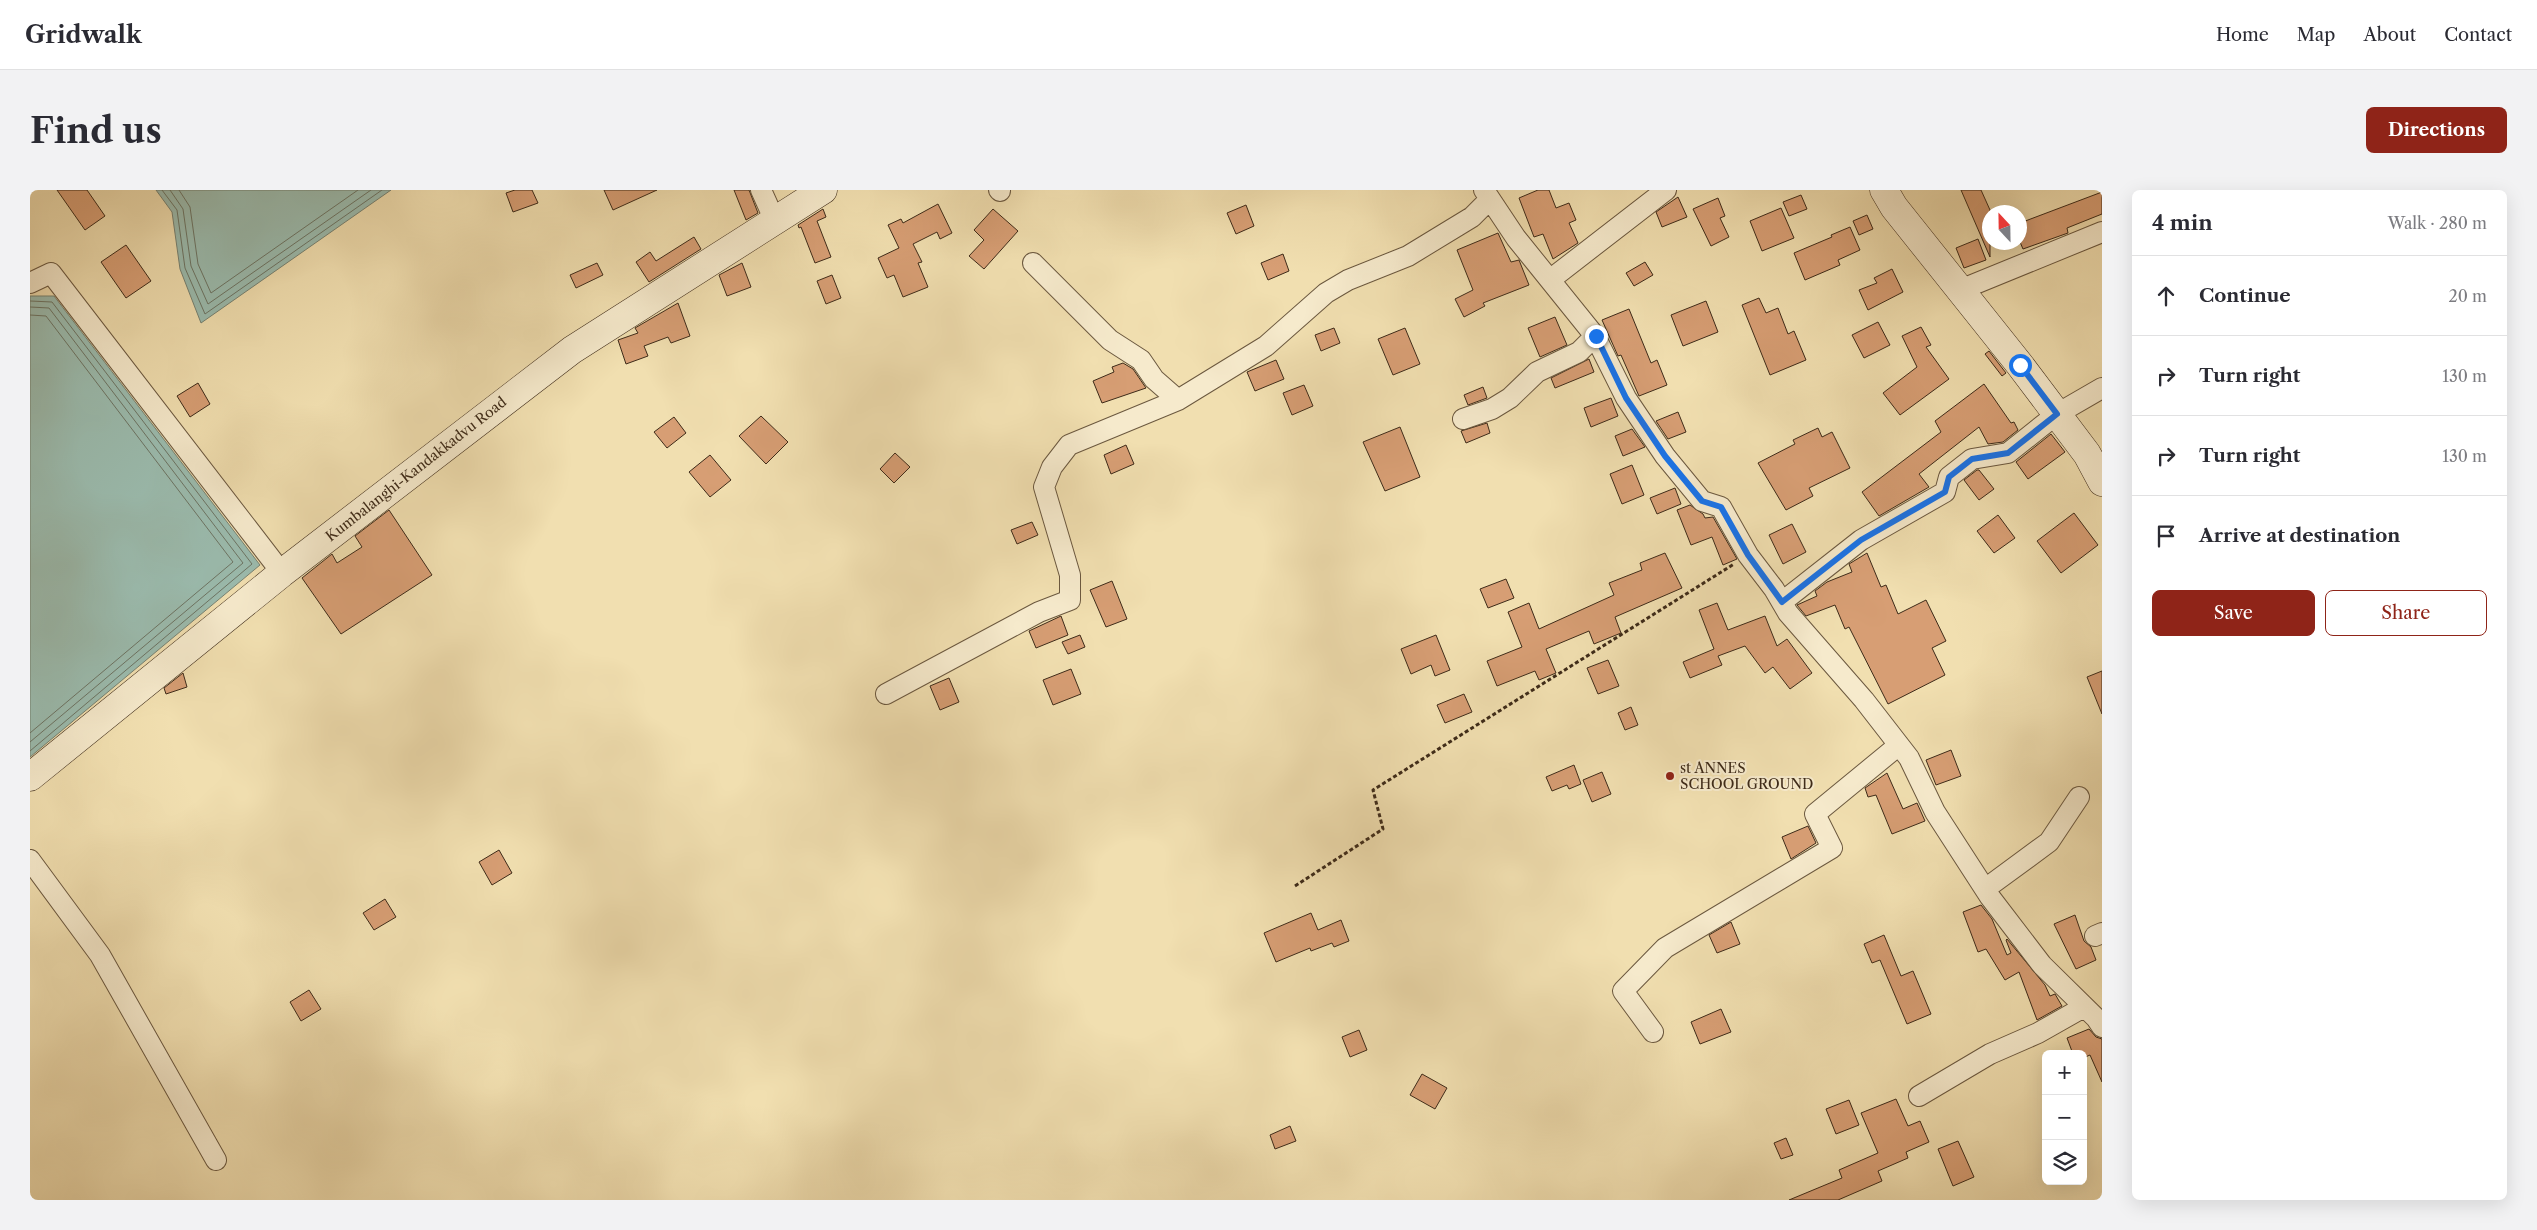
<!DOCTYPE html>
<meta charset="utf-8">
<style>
body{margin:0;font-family:"Libre Caslon Text",serif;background:#f2f2f3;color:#2b2b33}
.controls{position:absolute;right:15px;bottom:15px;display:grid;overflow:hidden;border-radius:8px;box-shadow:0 5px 20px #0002}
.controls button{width:45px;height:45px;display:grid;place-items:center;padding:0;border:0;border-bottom:1px solid #e1e1e2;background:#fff;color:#2b2b33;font:25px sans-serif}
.compass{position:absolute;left:1952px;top:15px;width:45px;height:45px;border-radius:50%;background:#fff;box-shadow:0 5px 20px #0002;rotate:338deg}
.stop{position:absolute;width:15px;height:15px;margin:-11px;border:4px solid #1a73e8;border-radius:50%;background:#fff}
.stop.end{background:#1a73e8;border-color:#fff;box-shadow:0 1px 5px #0008}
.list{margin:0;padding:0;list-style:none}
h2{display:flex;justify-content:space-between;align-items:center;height:65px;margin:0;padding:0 20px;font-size:21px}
h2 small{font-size:16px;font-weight:400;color:#7c7c81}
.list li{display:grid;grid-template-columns:32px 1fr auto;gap:15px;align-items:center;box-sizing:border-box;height:80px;padding:0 20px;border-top:1px solid #e1e1e2}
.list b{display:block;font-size:19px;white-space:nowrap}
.list em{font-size:16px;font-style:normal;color:#7c7c81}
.actions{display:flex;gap:10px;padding:15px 20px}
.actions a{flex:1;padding:11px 0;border:1px solid #8f2418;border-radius:8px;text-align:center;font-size:18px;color:#8f2418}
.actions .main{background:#8f2418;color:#fff}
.icon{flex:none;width:28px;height:28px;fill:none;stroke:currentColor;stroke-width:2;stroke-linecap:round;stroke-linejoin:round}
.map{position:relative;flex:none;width:2072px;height:1010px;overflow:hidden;border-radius:8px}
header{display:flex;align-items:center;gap:30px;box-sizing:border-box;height:70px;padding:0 25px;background:#fff;border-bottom:1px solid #e1e1e2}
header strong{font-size:24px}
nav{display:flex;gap:28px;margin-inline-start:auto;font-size:18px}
.intro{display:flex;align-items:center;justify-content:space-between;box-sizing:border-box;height:120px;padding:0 30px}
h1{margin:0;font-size:35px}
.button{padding:12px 22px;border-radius:8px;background:#8f2418;color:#fff;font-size:18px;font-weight:700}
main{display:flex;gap:30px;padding:0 30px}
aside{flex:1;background:#fff;border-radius:8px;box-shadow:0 5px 20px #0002}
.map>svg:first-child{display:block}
</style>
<header>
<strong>Gridwalk</strong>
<nav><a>Home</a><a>Map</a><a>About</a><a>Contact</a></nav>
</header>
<div class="intro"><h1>Find us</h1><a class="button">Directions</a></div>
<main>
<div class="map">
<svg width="2072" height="1010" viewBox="0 0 2072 1010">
<rect width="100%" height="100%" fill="#f1dfb0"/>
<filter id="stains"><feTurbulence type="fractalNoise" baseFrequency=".004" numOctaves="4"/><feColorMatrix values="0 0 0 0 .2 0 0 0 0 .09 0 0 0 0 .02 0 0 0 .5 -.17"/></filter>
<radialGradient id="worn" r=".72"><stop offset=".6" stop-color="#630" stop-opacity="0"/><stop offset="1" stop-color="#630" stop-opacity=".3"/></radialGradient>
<path fill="#9bbcaf" stroke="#768273" d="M 126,0 L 361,0 L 171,133 L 150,79 L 142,22 Z
M 0,106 L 24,106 L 230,375 L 0,567 Z"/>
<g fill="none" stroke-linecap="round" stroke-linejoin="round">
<path stroke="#6c7464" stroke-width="1" d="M 132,0 L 147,20 L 155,78 L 175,124 L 352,0
M 140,0 L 153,19 L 161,76 L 178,114 L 341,0
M 149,0 L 160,17 L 168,74 L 181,103 L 328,0
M 0,111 L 22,112 L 222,374 L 0,561
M 0,117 L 19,118 L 213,373 L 0,552
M 0,125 L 16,126 L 203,372 L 0,543"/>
</g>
<path fill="#d79e74" stroke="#3e2b19" d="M 27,0 L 57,0 L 75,26 L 55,40 Z
M 485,0 L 502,0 L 508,13 L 483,22 L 476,3 Z
M 574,0 L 627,0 L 583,20 Z
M 704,0 L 719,0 L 728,23 L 716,30 Z
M 1508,0 L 1519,0 L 1526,18 L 1539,13 L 1546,30 L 1539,33 L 1548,53 L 1523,69 L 1513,44 L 1504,47 L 1489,8 Z
M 1931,0 L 1951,0 L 1960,20 L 1960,67 Z
M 2072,2 L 2072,24 L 2037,38 L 2038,43 L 1993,59 L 1990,52 L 1990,33 Z
M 1771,5 L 1777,19 L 1759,26 L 1753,12 Z
M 1648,7 L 1657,27 L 1632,37 L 1626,22 Z
M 1688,8 L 1695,26 L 1690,28 L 1699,47 L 1681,56 L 1663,19 Z
M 908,14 L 922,43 L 910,49 L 907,42 L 883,54 L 892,72 L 888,73 L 898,97 L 873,107 L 864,85 L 857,88 L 848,68 L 869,58 L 858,35 L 871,29 L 873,33 Z
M 1216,15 L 1224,36 L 1206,44 L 1197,23 Z
M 1751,18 L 1764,48 L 1732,61 L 1720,31 Z
M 793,19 L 796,27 L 787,31 L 801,67 L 785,73 L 771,37 L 769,38 L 768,35 Z
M 963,19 L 988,41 L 954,79 L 939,66 L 954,50 L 944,40 Z
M 1837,25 L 1843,39 L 1829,45 L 1823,31 Z
M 1820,37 L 1830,60 L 1808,70 L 1810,75 L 1775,90 L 1764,63 L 1802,47 L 1801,45 Z
M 1468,43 L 1481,72 L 1489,70 L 1499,95 L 1453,113 L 1455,116 L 1434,127 L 1425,109 L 1443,100 L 1427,60 Z
M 664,47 L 671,59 L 619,92 L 606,72 L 620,62 L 626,71 Z
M 1948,49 L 1956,70 L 1934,78 L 1926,58 Z
M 96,55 L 121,91 L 96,108 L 71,72 Z
M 1253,64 L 1259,81 L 1238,90 L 1231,73 Z
M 1615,72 L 1623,85 L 1604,96 L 1596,83 Z
M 567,73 L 573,85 L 546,98 L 540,85 Z
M 712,73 L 721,97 L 697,106 L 689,85 Z
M 1862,79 L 1873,102 L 1838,120 L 1829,100 L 1847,93 L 1844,88 Z
M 802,85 L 811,108 L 796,114 L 787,91 Z
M 1729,108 L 1736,123 L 1748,118 L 1758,144 L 1764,141 L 1776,170 L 1740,185 L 1712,115 Z
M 1676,111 L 1688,142 L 1653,156 L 1641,125 Z
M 648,113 L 660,146 L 641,153 L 638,147 L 614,156 L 618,166 L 596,174 L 588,150 L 608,143 L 605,138 Z
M 1599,119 L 1621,173 L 1627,170 L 1637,195 L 1609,206 L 1591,165 L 1588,166 L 1572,130 Z
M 1525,127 L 1537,155 L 1510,167 L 1498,138 Z
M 1848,132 L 1860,155 L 1834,168 L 1822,145 Z
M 1891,137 L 1901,155 L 1896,157 L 1919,189 L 1870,225 L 1853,203 L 1887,177 L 1872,146 Z
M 1304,138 L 1310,153 L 1291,161 L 1285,145 Z
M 1375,138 L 1390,174 L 1363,185 L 1348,149 Z
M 1959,161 L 1976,183 L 1972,186 L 1955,164 Z
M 1559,169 L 1564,182 L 1525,198 L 1521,188 Z
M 1246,170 L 1254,189 L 1225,201 L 1217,182 Z
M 1093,173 L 1103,179 L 1116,198 L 1072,213 L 1063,191 L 1084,182 L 1082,177 Z
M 168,193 L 180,214 L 160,227 L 147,206 Z
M 1954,194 L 1981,233 L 1984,232 L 1988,240 L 1973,252 L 1958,254 L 1949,237 L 1889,284 L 1899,297 L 1849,326 L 1832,302 L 1911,242 L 1905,231 Z
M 1274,195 L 1283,216 L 1262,225 L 1253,203 Z
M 1453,197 L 1457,208 L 1438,215 L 1434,205 Z
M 1581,208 L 1588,226 L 1561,237 L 1554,218 Z
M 1648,222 L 1656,242 L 1638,249 L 1626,231 Z
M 731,226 L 758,252 L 736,274 L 709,246 Z
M 644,227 L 656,243 L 637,258 L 624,242 Z
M 1457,233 L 1460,243 L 1436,253 L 1431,241 Z
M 1370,237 L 1390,287 L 1355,301 L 1333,252 Z
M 1788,238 L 1792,247 L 1802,242 L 1820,278 L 1779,298 L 1783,306 L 1756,320 L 1728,273 L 1765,254 L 1763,250 Z
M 1602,239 L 1615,257 L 1593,266 L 1585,246 Z
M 2021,244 L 2035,262 L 1998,289 L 1986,272 Z
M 1096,255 L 1104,274 L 1081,284 L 1074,265 Z
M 865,263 L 880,277 L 864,293 L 850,279 Z
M 680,265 L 701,290 L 680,307 L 659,282 Z
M 1602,275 L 1614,305 L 1592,314 L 1580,284 Z
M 1947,280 L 1949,280 L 1964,299 L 1949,310 L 1934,290 Z
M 1645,298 L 1651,314 L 1627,324 L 1620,308 Z
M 1660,315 L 1673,324 L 1675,328 L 1683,327 L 1707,369 L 1693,375 L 1682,347 L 1661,355 L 1647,320 Z
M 359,320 L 402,385 L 311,444 L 272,388 L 302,364 L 307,373 L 332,357 L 325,346 Z
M 2044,323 L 2068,355 L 2031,383 L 2007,351 Z
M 1968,325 L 1985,348 L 1964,363 L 1947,341 Z
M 1002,332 L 1008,345 L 987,354 L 981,340 Z
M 1762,334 L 1776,362 L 1753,374 L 1739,345 Z
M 1635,363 L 1652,398 L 1585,427 L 1591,443 L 1564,454 L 1559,441 L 1516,459 L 1526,483 L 1509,490 L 1505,481 L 1467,496 L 1457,471 L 1492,457 L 1478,422 L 1499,413 L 1509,439 L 1584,405 L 1579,393 L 1612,380 L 1610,373 Z
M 1837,363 L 1851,397 L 1856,395 L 1868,424 L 1896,410 L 1916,451 L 1902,458 L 1915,485 L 1858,514 L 1819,437 L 1815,439 L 1805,415 L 1776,426 L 1767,415 L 1787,406 L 1785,401 L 1797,392 L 1822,382 L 1819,374 Z
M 1476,389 L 1484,408 L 1458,418 L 1450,399 Z
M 1082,391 L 1097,429 L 1076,437 L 1060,400 Z
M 1687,413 L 1698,440 L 1735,426 L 1747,456 L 1757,449 L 1782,483 L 1760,499 L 1743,477 L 1735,483 L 1715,456 L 1688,466 L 1692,475 L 1660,488 L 1653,472 L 1684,459 L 1669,420 Z
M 1031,426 L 1038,445 L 1006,458 L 999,441 Z
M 1050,445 L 1055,457 L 1038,464 L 1032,452 Z
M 1406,445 L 1420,480 L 1405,486 L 1401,475 L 1381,484 L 1371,459 Z
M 1578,470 L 1589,496 L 1568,504 L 1557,478 Z
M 1041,479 L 1051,504 L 1023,515 L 1013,490 Z
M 2072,481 L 2072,524 L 2057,487 Z
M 153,483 L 157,497 L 136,504 L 134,498 Z
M 919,488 L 929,512 L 910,520 L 900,496 Z
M 1434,504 L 1442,522 L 1415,533 L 1407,515 Z
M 1601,517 L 1608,535 L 1595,540 L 1588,523 Z
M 1921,560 L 1931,586 L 1906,595 L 1896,570 Z
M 1544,575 L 1551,594 L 1539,599 L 1537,595 L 1522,601 L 1516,587 Z
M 1572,582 L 1581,604 L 1562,612 L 1553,590 Z
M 1857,583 L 1873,619 L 1887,613 L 1895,631 L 1862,644 L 1846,605 L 1838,607 L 1835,598 Z
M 1778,636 L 1786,653 L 1761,669 L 1752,647 Z
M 469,660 L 482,683 L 462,695 L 449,672 Z
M 355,709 L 366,727 L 344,740 L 333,723 Z
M 1951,715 L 1962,729 L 1977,765 L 1981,763 L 1976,750 L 1977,749 L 2015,795 L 2020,806 L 2025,804 L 2032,816 L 2007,830 L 1989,782 L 1975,790 L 1956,759 L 1948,762 L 1933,722 Z
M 1281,723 L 1288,740 L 1311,730 L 1319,751 L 1304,757 L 1302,753 L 1281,761 L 1280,758 L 1246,772 L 1234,743 Z
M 2045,725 L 2054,751 L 2061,757 L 2066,770 L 2046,779 L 2024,734 Z
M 1701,732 L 1710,754 L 1687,763 L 1679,745 Z
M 1854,745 L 1871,786 L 1883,781 L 1901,824 L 1877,834 L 1850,770 L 1842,773 L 1834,754 Z
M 279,800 L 291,819 L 271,831 L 260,812 Z
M 1691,819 L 1701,842 L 1670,854 L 1661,832 Z
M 2059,839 L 2066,847 L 2072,849 L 2072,892 L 2060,865 L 2053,868 L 2053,864 L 2043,864 L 2037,848 Z
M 1329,840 L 1337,860 L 1320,867 L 1312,847 Z
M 1392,884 L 1417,898 L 1405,919 L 1380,905 Z
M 1866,909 L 1878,936 L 1890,931 L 1899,952 L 1876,962 L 1878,968 L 1848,981 L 1852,991 L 1808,1010 L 1759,1010 L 1812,988 L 1809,980 L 1848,963 L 1831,923 Z
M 1819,910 L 1829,935 L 1806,944 L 1796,919 Z
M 1260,936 L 1266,951 L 1245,959 L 1240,945 Z
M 1756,948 L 1763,965 L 1751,969 L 1744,953 Z
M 1928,951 L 1944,987 L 1923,996 L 1908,959 Z"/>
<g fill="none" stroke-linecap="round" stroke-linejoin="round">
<g stroke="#6b583f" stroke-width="22">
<path id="minor" d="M 731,0 L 745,31
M 969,0 L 970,1
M 1454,0 L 1486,48 L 1565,146 L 1596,208 L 1635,266 L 1672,311 L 1691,317 L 1718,365 L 1744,399 L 1758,423 L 1834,510 L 1879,568 L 1905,622 L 1960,707 L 2012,775 L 2066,828 L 2072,837
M 1003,73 L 1080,150 L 1111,170 L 1124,189 L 1148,210
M 1521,89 L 1636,0
M 0,93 L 21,83 L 252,383
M 1930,100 L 2072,42
M 1433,229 L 1462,219 L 1480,208 L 1507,182 L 1549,162 L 1565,146
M 1752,412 L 1831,350 L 1915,302 L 1919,287 L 1942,269 L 1978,263 L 2027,224 L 2072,198
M 856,504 L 1009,422 L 1040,410 L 1040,385 L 1014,297 L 1022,277 L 1039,255 L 1148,210 L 1236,156 L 1296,103 L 1318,90 L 1378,66 L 1442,27 L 1460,9
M 0,670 L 70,765 L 186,970
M 1955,699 L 2019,652 L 2049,607
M 2065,746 L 2072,743
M 1623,842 L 1593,801 L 1635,758 L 1802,658 L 1785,624 L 1869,555
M 1889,906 L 1960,864 L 2008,843 L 2054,817"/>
</g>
<g stroke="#3e2b19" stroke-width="29">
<path id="secondary" d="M 1854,0 L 1864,17 L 1990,175 L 2057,264 L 2072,292
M 0,587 L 252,383 L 542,160 L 793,0"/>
</g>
<path stroke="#3e2b19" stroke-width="3" stroke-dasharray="4 2.5" stroke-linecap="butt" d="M 1265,696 L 1353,639 L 1343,600 L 1704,374"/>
<use href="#minor" stroke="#f6eacc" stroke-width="20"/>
<use href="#secondary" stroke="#f6eacc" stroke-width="28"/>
</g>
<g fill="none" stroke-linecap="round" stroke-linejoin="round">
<path stroke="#1a73e8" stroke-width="6" d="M 1566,146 L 1596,208 L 1635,266 L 1672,311 L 1691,317 L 1718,365 L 1752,412 L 1831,350 L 1915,302 L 1919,287 L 1942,269 L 1978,263 L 2027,224 L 1990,175"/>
</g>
<circle fill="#8f2418" stroke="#f6eacc" stroke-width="2" cx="1640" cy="586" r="5"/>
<g text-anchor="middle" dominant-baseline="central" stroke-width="4" stroke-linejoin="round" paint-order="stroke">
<g font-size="14" fill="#3e2b19" stroke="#f6eacc">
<text transform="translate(386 279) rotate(-38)">Kumbalanghi-Kandakkadvu Road</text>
</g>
<g font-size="14" fill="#3e2b19" stroke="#f6eacc" text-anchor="start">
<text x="1650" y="578">st ANNES<tspan x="1650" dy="16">SCHOOL GROUND</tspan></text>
</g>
</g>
<rect width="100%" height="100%" filter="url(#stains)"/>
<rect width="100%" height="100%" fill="url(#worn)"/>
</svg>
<div class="controls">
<button>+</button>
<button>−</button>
<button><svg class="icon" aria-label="layers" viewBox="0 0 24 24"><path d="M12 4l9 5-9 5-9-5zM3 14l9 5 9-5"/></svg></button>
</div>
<svg class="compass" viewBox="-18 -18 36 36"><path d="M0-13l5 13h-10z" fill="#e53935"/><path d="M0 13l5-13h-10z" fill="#7c7c81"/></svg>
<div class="stop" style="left:1990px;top:175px"></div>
<div class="stop end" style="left:1566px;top:146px"></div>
</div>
<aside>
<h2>4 min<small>Walk · 280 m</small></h2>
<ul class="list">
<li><svg class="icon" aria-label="ahead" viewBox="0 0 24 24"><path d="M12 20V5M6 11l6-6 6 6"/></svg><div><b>Continue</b></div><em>20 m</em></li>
<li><svg class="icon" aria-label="right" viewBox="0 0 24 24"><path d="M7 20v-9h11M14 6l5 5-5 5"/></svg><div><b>Turn right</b></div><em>130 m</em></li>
<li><svg class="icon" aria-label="right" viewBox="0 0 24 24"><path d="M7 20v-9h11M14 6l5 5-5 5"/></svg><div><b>Turn right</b></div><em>130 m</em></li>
<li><svg class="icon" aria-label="arrive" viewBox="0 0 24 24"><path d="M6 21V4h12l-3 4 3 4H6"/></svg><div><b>Arrive at destination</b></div></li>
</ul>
<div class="actions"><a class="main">Save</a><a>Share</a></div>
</aside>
</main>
